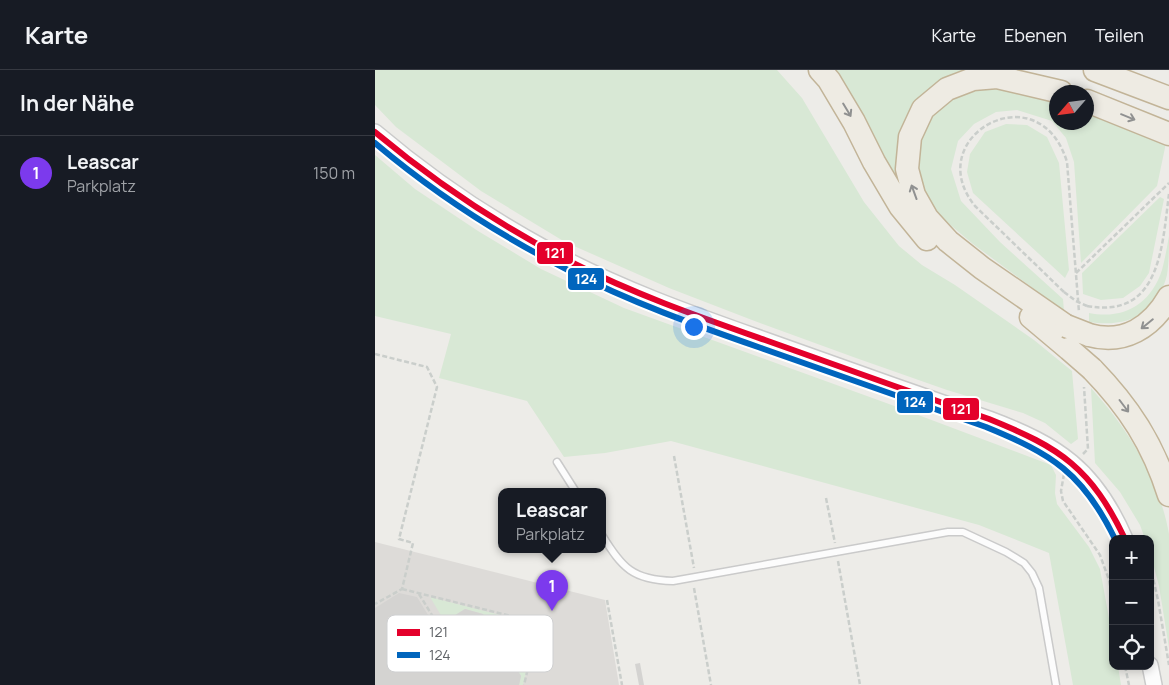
<!DOCTYPE html>
<html lang="de">
<meta charset="utf-8">
<style>
body{margin:0;font-family:Manrope,sans-serif;background:#20242c;color:#f1f3f6}
.controls{position:absolute;right:15px;bottom:15px;display:grid;overflow:hidden;border-radius:10px;box-shadow:0 2px 8px #0003}
.controls button{width:45px;height:45px;display:grid;place-items:center;padding:0;border:0;border-bottom:1px solid #363941;background:#171b24;color:#f1f3f6;font:25px sans-serif}
.compass{position:absolute;left:674px;top:15px;width:45px;height:45px;border-radius:50%;background:#171b24;box-shadow:0 2px 8px #0003;rotate:242deg}
.you{position:absolute;left:318px;top:256px;width:18px;height:18px;margin:-12px;border:4px solid #fff;border-radius:50%;background:#1a73e8;box-shadow:0 0 0 8px #1a73e833}
.badge{display:grid;place-items:center;width:32px;height:32px;border-radius:50%;background:#7c3aed;color:#fff;font-size:16px;font-weight:700}
.pin{position:absolute;translate:-50% -41px;filter:drop-shadow(0 1px 2px #0008)}
.pin::after{content:'';position:absolute;top:26px;width:18px;height:15px;background:inherit;clip-path:polygon(0 0,100% 0,50% 100%)}
.popup{position:absolute;left:123px;top:418px;width:108px;height:65px;box-sizing:border-box;display:grid;place-content:center;border-radius:10px;background:#171b24;filter:drop-shadow(0 1px 4px #0005);font-size:16px;white-space:nowrap;color:#9ea1a6}
.popup b{font-size:19px;color:#f1f3f6}
.popup::after{content:'';position:absolute;left:50%;top:100%;margin-left:-10px;border:10px solid transparent;border-top-color:#171b24}
.list{margin:0;padding:0;list-style:none}
h2{display:flex;justify-content:space-between;align-items:center;height:65px;margin:0;padding:0 20px;font-size:21px}
h2 small{font-size:16px;font-weight:400;color:#9ea1a6}
.list li{display:grid;grid-template-columns:32px 1fr auto;gap:15px;align-items:center;box-sizing:border-box;height:75px;padding:0 20px;border-top:1px solid #363941}
.list b{display:block;font-size:19px;white-space:nowrap}
.list p{margin:0;font-size:16px;white-space:nowrap;color:#9ea1a6}
.list em{font-size:16px;font-style:normal;color:#9ea1a6}
.icon{flex:none;width:28px;height:28px;fill:none;stroke:currentColor;stroke-width:2;stroke-linecap:round;stroke-linejoin:round}
.map{position:relative;flex:none;width:794px;height:615px;overflow:hidden}
header{display:flex;align-items:center;gap:30px;box-sizing:border-box;height:70px;padding:0 25px;background:#171b24;border-bottom:1px solid #363941}
header strong{font-size:24px}
nav{display:flex;gap:28px;margin-inline-start:auto;font-size:18px}
main{display:flex}
aside{flex:1;background:#171b24}
.map>svg:first-child{display:block}
</style>
<header>
<strong>Karte</strong>
<nav><a>Karte</a><a>Ebenen</a><a>Teilen</a></nav>
</header>
<main>
<aside>
<h2>In der Nähe<small></small></h2>
<ul class="list">
<li><span class="badge">1</span><div><b>Leascar</b><p>Parkplatz</p></div><em>150 m</em></li>
</ul>
</aside>
<div class="map">
<svg width="794" height="615" viewBox="0 0 794 615">
<rect width="100%" height="100%" fill="#edece8"/>
<path fill="#dddbd8" d="M 0,472 L 230,530 L 244,615 L 0,615 Z"/>
<path fill="#d8e8d5" d="M 0,0 L 402,0 L 427,28 L 489,132 L 524,176 L 547,195 L 580,215 L 659,270 L 697,301 L 703,369 L 696,374 L 670,353 L 648,343 L 572,320 L 481,288 L 377,250 L 294,218 L 190,172 L 106,121 L 21,57 L 0,35 Z
M 457,0 L 589,0 L 589,2 L 537,43 L 536,139 Z
M 628,15 L 681,32 L 682,52 L 712,52 L 712,43 L 791,73 L 782,116 L 706,193 L 699,92 L 691,68 L 677,51 L 642,40 L 621,42 L 599,54 L 583,71 L 576,99 L 586,131 L 625,172 L 688,229 L 689,241 L 598,174 L 560,142 L 543,105 L 544,69 L 555,45 L 576,27 L 602,16 Z
M 631,54 L 652,55 L 672,67 L 684,93 L 694,200 L 690,208 L 598,123 L 592,102 L 595,84 L 610,62 Z
M 0,85 L 40,119 L 103,161 L 166,199 L 249,238 L 514,334 L 676,395 L 681,405 L 680,423 L 682,434 L 714,477 L 725,499 L 738,570 L 738,596 L 743,596 L 746,615 L 698,615 L 674,483 L 604,455 L 296,371 L 230,383 L 189,387 L 152,331 L 64,308 L 76,264 L 0,246 Z
M 785,127 L 789,129 L 774,203 L 765,216 L 748,228 L 726,230 L 708,224 L 707,203 Z
M 794,166 C 794,178 794,192 792,205 C 782,244 753,258 714,252 L 714,243 C 749,250 776,234 787,200 C 790,189 792,177 794,166 Z
M 716,318 C 753,359 784,408 794,464 C 794,476 794,490 794,502 C 794,527 794,553 794,578 L 784,516 L 775,482 L 775,469 L 770,469 L 765,455 L 745,422 L 720,393 Z
M 55,527 L 156,553 L 160,556 L 161,560 L 148,615 L 144,615 L 146,606 L 108,544 L 90,539 L 70,552 Z"/>
<path fill="#d4d3d1" d="M 24,523 L 42,527 L 58,553 L 64,555 L 90,539 L 108,544 L 146,606 L 144,615 L 0,615 L 0,538 Z
M 265,593 L 269,615 L 264,615 L 260,594 Z"/>
<g fill="none" stroke-linecap="round" stroke-linejoin="round">
<g stroke="#cacaca" stroke-width="9">
<path id="service" d="M 182,392 L 201,422
M 227,465 C 247,498 258,510 298,511 L 573,462 L 588,462 L 631,482 L 649,493 L 657,503 L 664,518 L 681,615"/>
</g>
<g stroke="#cacaca" stroke-width="18">
<path id="tertiary" d="M 0,62 C 53,107 110,146 171,179 C 240,217 316,244 390,270 C 465,297 539,323 614,349 C 683,375 720,399 750,469
M 775,595 L 779,615"/>
</g>
<g stroke="#c2b498" stroke-width="25">
<path id="motorway" d="M 445,0 L 454,10 L 479,52 L 499,92 L 525,136 L 552,169
M 720,0 L 794,28
M 686,22 L 622,7 L 598,9 L 572,19 L 548,39 L 535,67 L 532,99 L 539,125 L 552,148 L 573,171 L 607,198 L 691,256
M 712,31 L 794,64
M 656,247 L 694,279
M 714,265 C 749,275 777,257 794,227
M 717,299 C 754,337 778,374 794,425"/>
</g>
<path stroke="#cacecb" stroke-width="2.5" stroke-dasharray="5 2.5" stroke-linecap="butt" d="M 701,203 L 794,113
M 689,222 L 600,136 C 544,67 664,0 692,92 L 704,242
M 712,236 C 785,249 787,178 794,124
M 0,284 L 52,297 L 62,317 L 24,469 L 38,473 L 27,519 L 0,534
M 708,384 L 713,379 L 709,317
M 299,386 L 319,498
M 689,404 L 686,421 L 688,431 L 725,485 L 734,510 L 738,531
M 451,428 L 460,473
M 463,491 L 485,615
M 775,495 L 783,530 L 794,595
M 319,518 L 336,615
M 27,519 L 160,552 L 163,556 L 149,615
M 44,524 L 60,550
M 232,530 L 247,615
M 750,596 L 754,615"/>
<use href="#service" stroke="#fcfcfc" stroke-width="6"/>
<use href="#tertiary" stroke="#fcfcfc" stroke-width="15"/>
<use href="#motorway" stroke="#eeebe3" stroke-width="22"/>
<g stroke="#c2b498" stroke-width="25" stroke-linecap="butt">
<path id="motorway-bridge" d="M 691,256 L 714,265
M 694,279 L 717,299"/>
</g>
<path stroke="#cacecb" stroke-width="2.5" stroke-dasharray="5 2.5" stroke-linecap="butt" d="M 689,222 L 701,231 L 712,236"/>
<use href="#motorway-bridge" stroke="#eeebe3" stroke-width="22"/>
<g stroke="#fff" stroke-width="10">
<path id="bus-1" d="M 0,62 C 61,113 127,157 198,193 C 259,224 325,247 390,270 C 465,297 539,323 614,349 C 686,378 716,398 750,469"/>
</g>
<g stroke="#fff" stroke-width="10">
<path id="bus-2" d="M 0,73 C 59,123 124,165 193,200 C 255,232 320,255 386,278 C 461,304 536,331 611,357 C 677,384 708,403 740,469"/>
</g>
<use href="#bus-1" stroke="#e4002b" stroke-width="6"/>
<use href="#bus-2" stroke="#0065bd" stroke-width="6"/>
</g>
<defs><path id="oneway-shaft" d="M-6 0H5M1.5-3L5.5 0L1.5 3" fill="none" stroke-width="1.6" stroke-linecap="round" stroke-linejoin="round" transform="scale(1.25)"/></defs>
<g stroke="#909191">
<use href="#oneway-shaft" transform="translate(472 40) rotate(59)"/>
<use href="#oneway-shaft" transform="translate(753 47) rotate(22)"/>
<use href="#oneway-shaft" transform="translate(539 122) rotate(-110)"/>
<use href="#oneway-shaft" transform="translate(772 254) rotate(141)"/>
<use href="#oneway-shaft" transform="translate(749 336) rotate(53)"/>
</g>
<rect x="12" y="545" width="166" height="57" rx="8" fill="#fff" stroke="#cfd0d1" stroke-width="1"/>
<rect x="22" y="559" width="23" height="7" fill="#e4002b"/>
<rect x="22" y="582" width="23" height="6" fill="#0065bd"/>
<g font-size="14" fill="#5e6165">
<text x="54" y="567">121</text>
<text x="54" y="590">124</text>
</g>
<g stroke="#fff" stroke-width="2">
<rect x="161" y="171" width="38" height="24" rx="5" fill="#e4002b"/>
<rect x="192" y="197" width="38" height="24" rx="5" fill="#0065bd"/>
<rect x="521" y="320" width="38" height="24" rx="5" fill="#0065bd"/>
<rect x="567" y="327" width="38" height="24" rx="5" fill="#e4002b"/>
</g>
<g font-size="14" text-anchor="middle" font-weight="bold" fill="#fff">
<text x="180" y="188">121</text>
<text x="211" y="214">124</text>
<text x="540" y="337">124</text>
<text x="586" y="344">121</text>
</g>
</svg>
<div class="controls">
<button>+</button>
<button>−</button>
<button><svg class="icon" aria-label="locate" viewBox="0 0 24 24"><circle cx="12" cy="12" r="6"/><path d="M12 2v4M12 18v4M2 12h4M18 12h4"/></svg></button>
</div>
<svg class="compass" viewBox="-18 -18 36 36"><path d="M0-13l5 13h-10z" fill="#e53935"/><path d="M0 13l5-13h-10z" fill="#9ea1a6"/></svg>
<div class="you"></div>
<div class="pin badge" style="left:177px;top:541px">1</div>
<div class="popup"><b>Leascar</b>Parkplatz</div>
</div>
</main>
